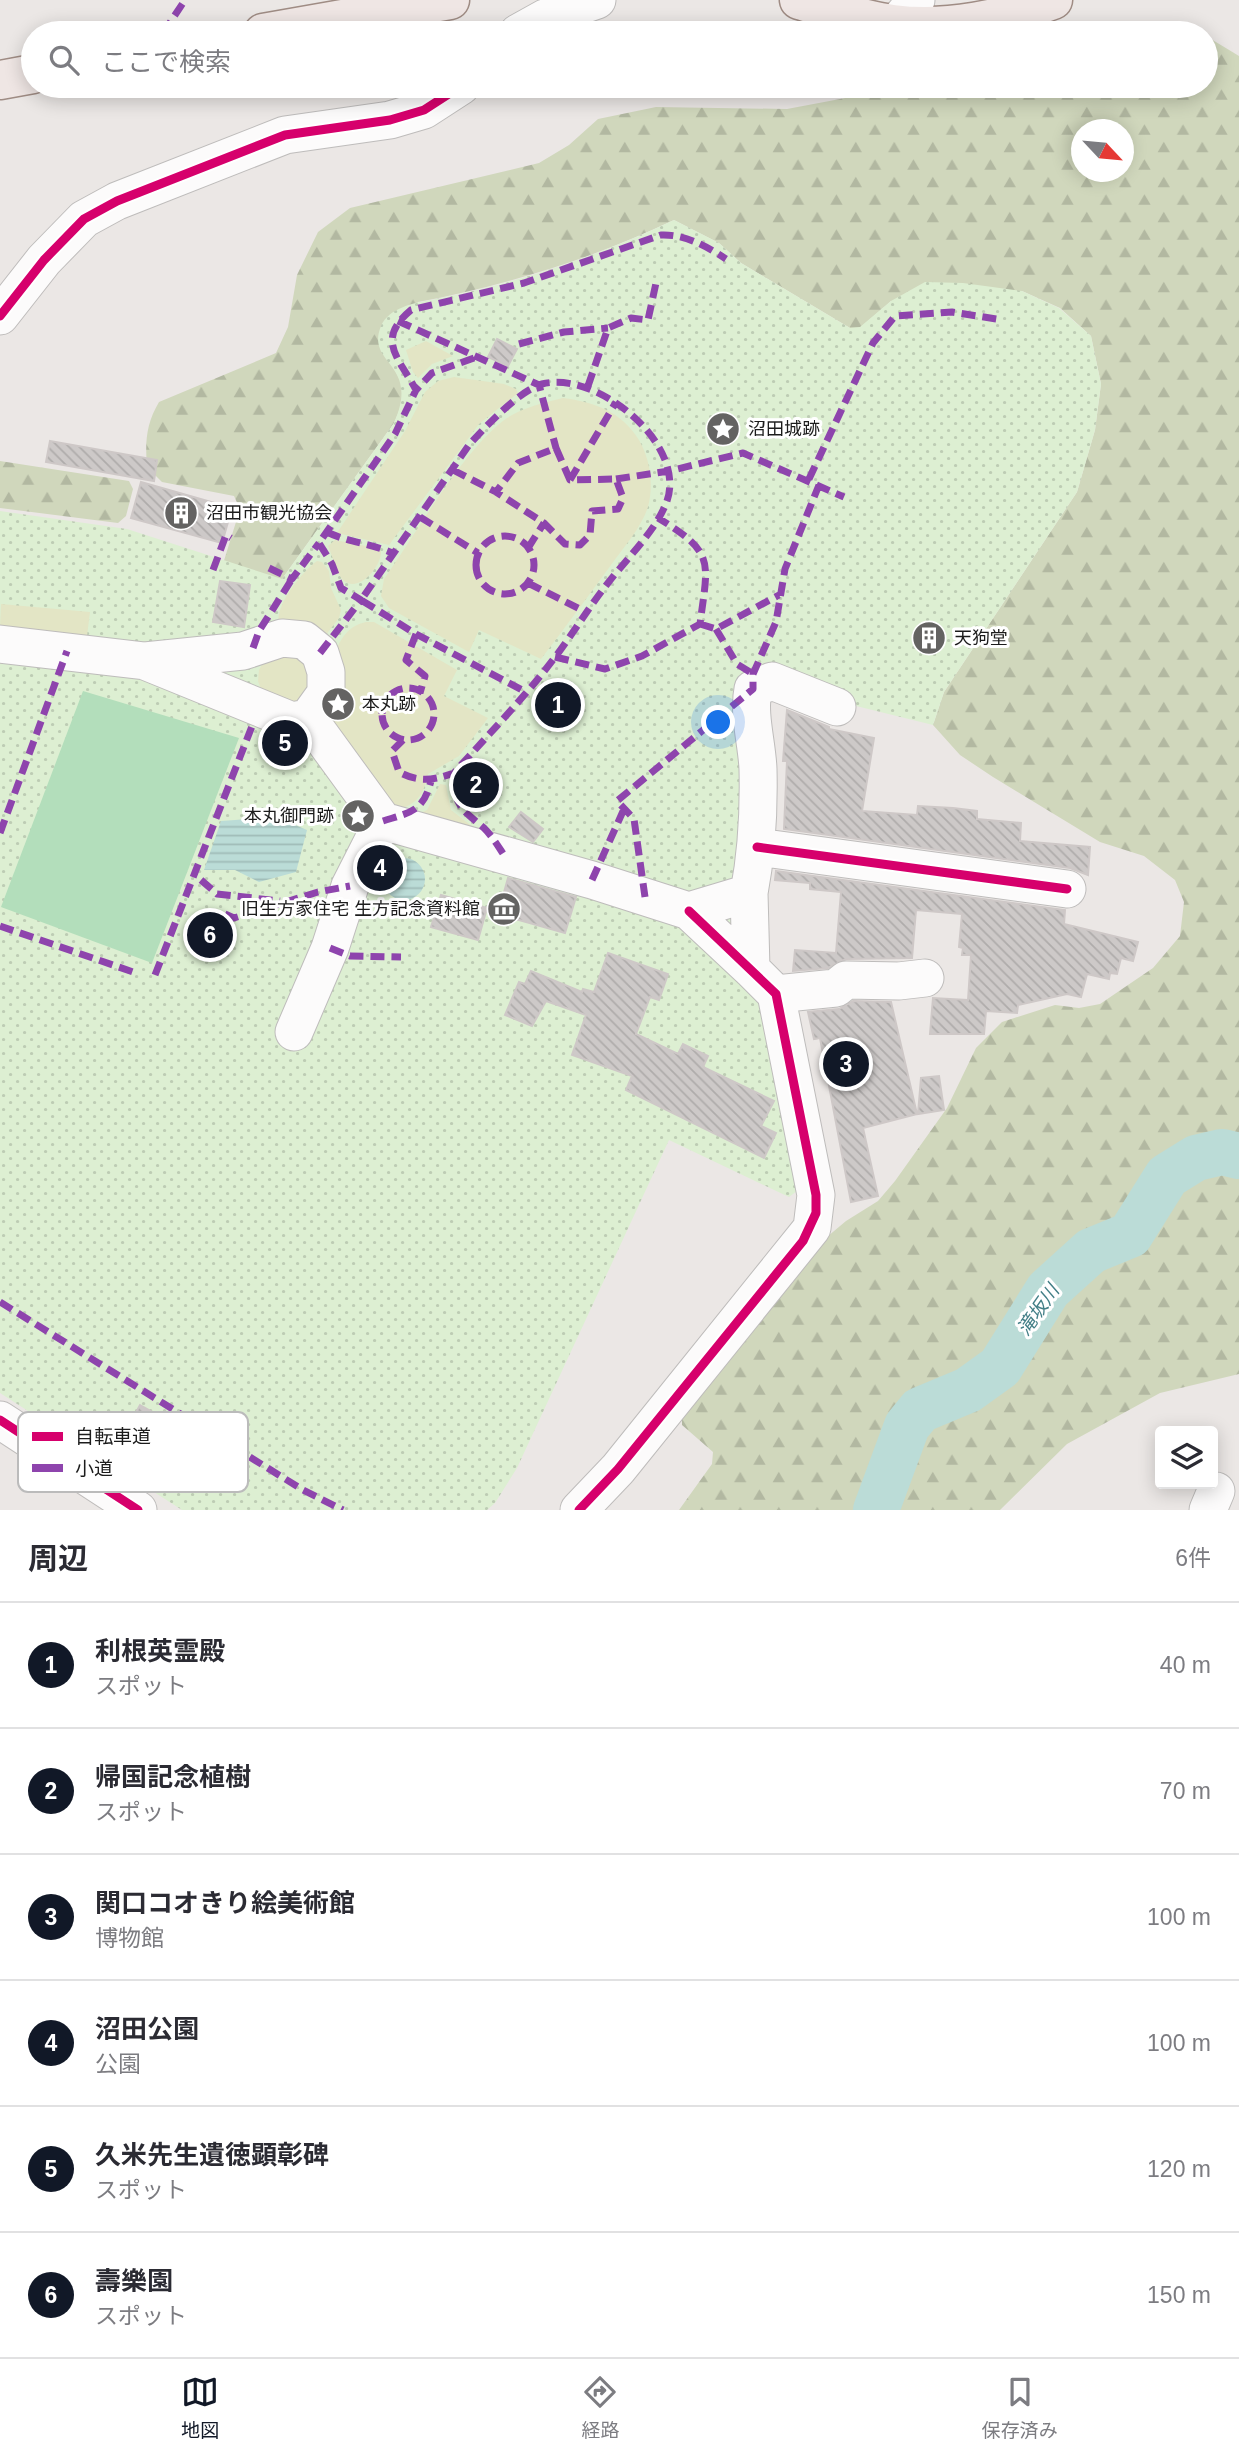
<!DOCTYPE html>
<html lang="ja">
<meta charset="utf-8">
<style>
body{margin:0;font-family:Helvetica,"Noto Sans JP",sans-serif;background:#f7f7f7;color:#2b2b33}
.controls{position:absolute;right:21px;bottom:21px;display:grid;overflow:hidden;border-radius:7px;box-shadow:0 4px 18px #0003}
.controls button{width:63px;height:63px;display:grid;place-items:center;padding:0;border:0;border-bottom:2px solid #e1e1e2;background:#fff;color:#2b2b33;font:35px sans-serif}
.compass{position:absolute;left:1071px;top:119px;width:63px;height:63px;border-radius:50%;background:#fff;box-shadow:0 4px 18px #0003;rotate:116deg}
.you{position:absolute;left:719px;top:723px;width:24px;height:24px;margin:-18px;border:5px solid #fff;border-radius:50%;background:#1a73e8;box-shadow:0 0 0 10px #1a73e833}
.badge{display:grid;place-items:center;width:46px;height:46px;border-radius:50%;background:#111827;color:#fff;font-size:23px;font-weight:700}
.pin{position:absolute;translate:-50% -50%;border:4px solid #fff;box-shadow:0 2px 7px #0006}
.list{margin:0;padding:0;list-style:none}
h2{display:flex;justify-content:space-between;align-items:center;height:91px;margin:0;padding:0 28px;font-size:30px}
h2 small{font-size:23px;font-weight:400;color:#7c7c81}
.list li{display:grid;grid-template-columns:46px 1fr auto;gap:21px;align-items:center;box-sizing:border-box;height:126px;padding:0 28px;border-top:2px solid #e1e1e2}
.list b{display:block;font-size:26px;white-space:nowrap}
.list p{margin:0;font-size:23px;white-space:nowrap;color:#7c7c81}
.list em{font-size:23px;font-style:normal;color:#7c7c81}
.icon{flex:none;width:38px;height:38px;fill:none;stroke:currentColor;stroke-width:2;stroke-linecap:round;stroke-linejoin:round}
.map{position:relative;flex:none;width:1239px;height:1510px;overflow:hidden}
.search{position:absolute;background:#fff;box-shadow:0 4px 18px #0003;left:21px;right:21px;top:21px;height:77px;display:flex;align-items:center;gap:18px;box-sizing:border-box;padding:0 24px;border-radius:38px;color:#7c7c81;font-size:26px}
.sheet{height:847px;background:#fff}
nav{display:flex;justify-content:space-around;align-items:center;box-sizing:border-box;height:98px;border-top:2px solid #e1e1e2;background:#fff;font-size:19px;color:#7c7c81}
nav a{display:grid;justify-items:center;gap:4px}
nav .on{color:#111827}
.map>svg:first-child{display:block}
</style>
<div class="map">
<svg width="1239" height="1510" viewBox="0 0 1239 1510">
<defs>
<pattern id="forest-firs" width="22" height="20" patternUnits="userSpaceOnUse" patternTransform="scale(1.75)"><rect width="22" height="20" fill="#d0d7bc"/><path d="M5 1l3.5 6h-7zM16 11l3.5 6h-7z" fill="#b2b8a1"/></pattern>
<pattern id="park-dots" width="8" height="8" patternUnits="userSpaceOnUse" patternTransform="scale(1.75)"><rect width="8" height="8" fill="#ddefd2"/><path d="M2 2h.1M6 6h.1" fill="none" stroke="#bdccb4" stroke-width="1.8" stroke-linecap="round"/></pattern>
<pattern id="water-rules" width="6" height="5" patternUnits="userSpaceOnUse" patternTransform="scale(1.75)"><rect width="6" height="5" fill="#bbdcd7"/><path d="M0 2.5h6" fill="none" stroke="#a0bcb8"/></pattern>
<pattern id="building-back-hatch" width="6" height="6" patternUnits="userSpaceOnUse" patternTransform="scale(1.75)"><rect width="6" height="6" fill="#cdc9c8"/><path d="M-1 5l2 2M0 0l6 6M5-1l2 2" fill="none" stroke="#afacab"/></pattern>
</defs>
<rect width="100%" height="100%" fill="#ebe7e5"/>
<path fill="url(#forest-firs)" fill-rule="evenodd" d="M 1133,21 L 1191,28 L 1200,33 L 1106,33 Z
M 1206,36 L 1239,56 L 1239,1374 L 1160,1393 L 1067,1444 L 1000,1510 L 679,1510 L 712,1464 L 713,1452 L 682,1425 L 682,1410 L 815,1247 L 846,1221 L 878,1201 L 895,1181 L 947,1108 L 976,1048 L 1002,1022 L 1055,1005 L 1079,1008 L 1100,1004 L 1153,968 L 1180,936 L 1184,902 L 1175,880 L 1144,856 L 1100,842 L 993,777 L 960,755 L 933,725 L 944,692 L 1077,492 L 1095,430 L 1101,384 L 1091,336 L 1060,308 L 1022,291 L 891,301 L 860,328 L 850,328 L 741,263 L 719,243 L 674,220 C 592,259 507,285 418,302 L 394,369 C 408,391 404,400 394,423 L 282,579 L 222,567 L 240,509 L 234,496 L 162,482 L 147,467 C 145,442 146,424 159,402 L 276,353 L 288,327 L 297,275 L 318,232 L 350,208 L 539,163 L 569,145 L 598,119 L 656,107 L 787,109 L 909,86 L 1206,86 ZM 1082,130 L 1124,130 L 1124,172 L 1082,172 Z
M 0,461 L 129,481 L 133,489 L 126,516 L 118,523 L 0,508 Z"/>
<path fill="url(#park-dots)" d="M 674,220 L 719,243 L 741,263 L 850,328 L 860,327 L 891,301 L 925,282 L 963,283 L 1022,291 L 1059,308 L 1091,336 L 1101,384 L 1095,430 L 1077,492 L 944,692 L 933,725 L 848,704 L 774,676 L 755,715 L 765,1011 L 801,1188 L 789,1197 L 669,1140 L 517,1468 L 495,1503 L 487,1510 L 182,1510 L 0,1393 L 0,511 L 127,529 L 282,579 L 394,423 C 421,362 365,365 381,326 C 389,308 413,303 431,300 C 515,284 596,257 674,220 Z"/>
<path fill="#e3e5c5" d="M 426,341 L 453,356 L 432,364 L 418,378 L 413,372 L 406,350 Z
M 454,377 L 504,384 L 516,389 L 518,393 L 479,424 L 389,545 L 337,533 L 405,431 L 425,392 L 438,381 Z
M 563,398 C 594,402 621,411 639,440 C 650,459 654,484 648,507 C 641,528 624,547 611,565 C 588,596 565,628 541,659 L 479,630 L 469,652 L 389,608 L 381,596 L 384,579 C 416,534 464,448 507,418 C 524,407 544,403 563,398 Z
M 335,540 L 376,548 L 381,551 C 382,565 360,593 344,581 C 337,575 332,554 328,546 Z
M 317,561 L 322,562 L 329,571 L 331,588 L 341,610 L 339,618 L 325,636 L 279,625 C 274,606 302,572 317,561 Z
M 1,604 L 90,612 L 87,636 L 0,628 Z
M 366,622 L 374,622 L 457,670 L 444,696 L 488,718 L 459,756 L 428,774 C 423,798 416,804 393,812 L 326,717 C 331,686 327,630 366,622 Z
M 294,648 L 317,670 L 298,707 L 262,692 L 258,681 L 259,670 L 266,657 Z
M 440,784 L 446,785 L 451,810 L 482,834 L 414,816 L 427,810 Z"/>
<path fill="#b3debb" d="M 83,691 L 239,738 L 152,963 L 1,907 Z"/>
<path fill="url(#water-rules)" d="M 276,817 L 307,830 L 296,872 L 259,882 L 235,870 L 204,870 L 221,821 Z
M383 879a21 21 0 1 1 42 0a21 21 0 1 1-42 0Z"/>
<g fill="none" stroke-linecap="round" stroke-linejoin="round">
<path stroke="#bbdcd7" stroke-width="46" d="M 876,1510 L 907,1426 L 920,1410 L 968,1390 L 1000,1367 L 1048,1290 L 1091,1251 L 1130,1235 L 1167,1176 L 1196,1158 L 1222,1152 L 1239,1156"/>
</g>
<path fill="url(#building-back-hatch)" stroke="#cec8c7" stroke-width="2" d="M 497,339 L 517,349 L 508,366 L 488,357 Z
M 50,441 L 157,460 L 154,481 L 46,462 Z
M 141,482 L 232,508 L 222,543 L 131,518 Z
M 220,581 L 250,585 L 244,627 L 213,622 Z
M 787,710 L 829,727 L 829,729 L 874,738 L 862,811 L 917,815 L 918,806 L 953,808 L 977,811 L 977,819 L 1021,823 L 1020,841 L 1090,847 L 1088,875 L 1070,868 L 784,829 L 787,761 L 783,761 Z
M 521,812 L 543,829 L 533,842 L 509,827 Z
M 776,871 L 1065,910 L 1064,924 L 1138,942 L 1133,961 L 1121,958 L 1117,974 L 1110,973 L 1109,979 L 1087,974 L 1081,997 L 1067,994 L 1018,1005 L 1017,1013 L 986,1011 L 984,1034 L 930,1034 L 933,998 L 968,1000 L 971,955 L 962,955 L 963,948 L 959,947 L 962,914 L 916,910 L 912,958 L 846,959 L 828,968 L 793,971 L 795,950 L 836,953 L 841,892 L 810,889 L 810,883 L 775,880 Z
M 508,878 L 576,897 L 565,933 L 498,914 Z
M 441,895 L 487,908 L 478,940 L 431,927 Z
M 608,953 L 668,974 L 659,1000 L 650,997 L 636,1034 L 678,1054 L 683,1044 L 708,1056 L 703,1067 L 774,1101 L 761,1126 L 776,1133 L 764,1158 L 626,1090 L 632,1076 L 572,1055 L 586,1015 L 546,1001 L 532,1026 L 505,1015 L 519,982 L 525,984 L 531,971 L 582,992 L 583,989 L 594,992 Z
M 853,1001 L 891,1002 L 917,1114 L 863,1128 L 878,1196 L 851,1202 L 820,1038 L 814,1039 L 808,1012 L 839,1009 Z
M 939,1076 L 944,1110 L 918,1114 L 921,1078 Z
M 140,1405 L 172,1423 L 161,1443 L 129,1425 Z"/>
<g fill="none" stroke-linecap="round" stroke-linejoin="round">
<g stroke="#bebcbb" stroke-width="39">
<path id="minor" d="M 896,24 L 916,0
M 518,33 L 545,18 L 597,0
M 0,316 L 44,260 L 84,219 L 117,201 L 285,135 L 390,120 L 424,110 L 461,86
M 0,644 L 145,661 L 243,651 L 282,638 L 304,640 L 320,653 L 326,672 L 326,693 L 308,718 L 292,721 L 145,661
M 308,718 L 383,821 L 592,880 L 689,911 L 751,969 L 776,994 L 816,1195 L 812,1228 L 618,1469 L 579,1510
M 757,847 L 1067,889
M 749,893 C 757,851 759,811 758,769 C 757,743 748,715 753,689 L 772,681 L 837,707
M 689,911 L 749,893 L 751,969
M 776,994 L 836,988 L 846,980 L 899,981 L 925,978
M 294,1032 L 330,948 L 350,886 L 383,821
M 0,1420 L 138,1510
M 1208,1510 L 1216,1491"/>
</g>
<g stroke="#9f8c84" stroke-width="41">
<path id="major" d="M 799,0 C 830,9 861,20 893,24 C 946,31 1004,19 1053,0
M 263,33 L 450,0
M 0,80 L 33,74"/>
</g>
<use href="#minor" stroke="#fcfbfb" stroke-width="37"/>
<use href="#major" stroke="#efe6e4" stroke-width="38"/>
<path stroke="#8e44ad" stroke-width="7" stroke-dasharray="14 7" stroke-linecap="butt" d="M 163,33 L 185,0
M 398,321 L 539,385 L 556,448
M 519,344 L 564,332 L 608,328
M 474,358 L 432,373 L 416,390 C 399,358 375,340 411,310 L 524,283 L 661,235 C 685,234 706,246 726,259
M 588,386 L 608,328 L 631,318 L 648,320 L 656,283
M 556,448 L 570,480 L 616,479 L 623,498 L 618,509 L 592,511 L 590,535 L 580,545 L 565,544 L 544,523 L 496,492 L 518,463 Z
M 453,470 L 496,492
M 616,479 L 669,471 L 743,453 L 844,497
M 809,479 L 873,343 L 895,316 L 952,312 L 1003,320
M 570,480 L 616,402
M 420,517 L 478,553
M 327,532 C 349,543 372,543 394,554
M476 565a29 29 0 1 1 58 0a29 29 0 1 1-58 0Z
M 528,548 L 544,523
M 269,568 L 292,579 L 319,543
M 213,570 L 226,535 L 231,538
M 528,583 L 586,612
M 700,624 L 716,629 L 779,595
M 716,629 L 737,664 L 753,674
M 416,634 L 406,660 L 425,676 L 420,693
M 253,648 L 259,631 L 292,579
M 320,653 L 361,600 L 341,588 L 332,564 L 319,543 L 395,434 L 416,390
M 555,657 L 605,669 L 642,656 L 700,624 C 708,561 716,553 658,518
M382 714a26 26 0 1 1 52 0a26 26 0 1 1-52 0Z
M 403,740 L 392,751 L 399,772 C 419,783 434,780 454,773 C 488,735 525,697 556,656 C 574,632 589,607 608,583 C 627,558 656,531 667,501 C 687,443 596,370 542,384 C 520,390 484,428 469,445 L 361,600 L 416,634 L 524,691
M 454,773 C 455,807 459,807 484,828 C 492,836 498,846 504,855
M 383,821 C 411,812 423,812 431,781
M 0,833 L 67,651
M 201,880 L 217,894 L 280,901
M 592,880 L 624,809
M 645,897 L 634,819 L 617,801 L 753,689 L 753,674 L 776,622 L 785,569 L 819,485
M 225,914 L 234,918 L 318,892 L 350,886
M 0,926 L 136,973
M 330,948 L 350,956 L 401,957
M 155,975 L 254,721
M 0,1302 L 303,1490 L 343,1510
M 229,1467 L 239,1450"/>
<g stroke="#fff" stroke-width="13">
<path id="cycleway" d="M 0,316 L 44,260 L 84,219 L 117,201 L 285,135 L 390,120 L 424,110 L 461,86
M 757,847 L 1067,889
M 0,1420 L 138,1510
M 579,1510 L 618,1469 L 803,1241 L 816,1213 L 816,1195 L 776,994 L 689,911"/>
</g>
<use href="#cycleway" stroke="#d6006c" stroke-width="9"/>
</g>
<defs>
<g id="sight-disc" transform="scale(1.75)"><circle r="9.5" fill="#646362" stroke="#fff"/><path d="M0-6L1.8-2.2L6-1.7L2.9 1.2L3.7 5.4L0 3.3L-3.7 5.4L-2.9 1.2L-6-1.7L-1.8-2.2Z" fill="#fff"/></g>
<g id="building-disc" transform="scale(1.75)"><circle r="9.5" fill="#646362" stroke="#fff"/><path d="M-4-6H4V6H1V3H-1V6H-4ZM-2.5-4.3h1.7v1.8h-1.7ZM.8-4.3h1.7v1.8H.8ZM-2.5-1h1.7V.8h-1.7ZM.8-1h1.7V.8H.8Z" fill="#fff"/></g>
<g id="museum-disc" transform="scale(1.75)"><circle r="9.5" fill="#646362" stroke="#fff"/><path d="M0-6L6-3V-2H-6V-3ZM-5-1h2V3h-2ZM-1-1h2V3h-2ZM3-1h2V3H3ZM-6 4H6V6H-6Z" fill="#fff"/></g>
</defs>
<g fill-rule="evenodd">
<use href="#sight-disc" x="723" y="429"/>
<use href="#building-disc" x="181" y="513"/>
<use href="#building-disc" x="929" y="638"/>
<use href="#sight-disc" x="338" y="704"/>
<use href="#sight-disc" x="358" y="816"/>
<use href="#museum-disc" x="504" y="909"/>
</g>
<g text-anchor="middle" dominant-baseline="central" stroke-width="6" stroke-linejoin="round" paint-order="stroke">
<g font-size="18" fill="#1c1c1c" stroke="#fff" text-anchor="start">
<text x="748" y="429">沼田城跡</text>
<text x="206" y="513">沼田市観光協会</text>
<text x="954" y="638">天狗堂</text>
<text x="362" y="704">本丸跡</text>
<text x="334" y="816" text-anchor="end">本丸御門跡</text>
<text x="480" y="909" text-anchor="end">旧生方家住宅 生方記念資料館</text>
</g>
<g font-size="19" font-style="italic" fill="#437f87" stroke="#fff">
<text transform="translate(1038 1310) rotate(-55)">滝坂川</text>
</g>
</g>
<rect x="18" y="1412" width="230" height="80" rx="10" fill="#fff" stroke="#bbb" stroke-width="2"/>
<rect x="32" y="1432" width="31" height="9" fill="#d6006c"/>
<rect x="32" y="1464" width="31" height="8" fill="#8e44ad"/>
<g font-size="19" fill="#1c1c1c">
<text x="75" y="1443">自転車道</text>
<text x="75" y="1475">小道</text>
</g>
</svg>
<div class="controls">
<button><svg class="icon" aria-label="layers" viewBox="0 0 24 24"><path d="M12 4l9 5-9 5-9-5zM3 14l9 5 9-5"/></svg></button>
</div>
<svg class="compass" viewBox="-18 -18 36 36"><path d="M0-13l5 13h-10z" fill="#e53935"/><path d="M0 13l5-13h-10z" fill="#7c7c81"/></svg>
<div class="you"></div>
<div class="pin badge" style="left:558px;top:705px">1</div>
<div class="pin badge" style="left:476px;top:785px">2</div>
<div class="pin badge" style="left:846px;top:1064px">3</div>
<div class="pin badge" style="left:380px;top:868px">4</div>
<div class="pin badge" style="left:285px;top:743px">5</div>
<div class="pin badge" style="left:210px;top:935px">6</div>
<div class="search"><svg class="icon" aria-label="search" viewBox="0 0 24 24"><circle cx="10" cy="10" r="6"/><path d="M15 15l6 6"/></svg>ここで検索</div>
</div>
<section class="sheet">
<h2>周辺<small>6件</small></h2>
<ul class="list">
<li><span class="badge">1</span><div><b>利根英霊殿</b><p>スポット</p></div><em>40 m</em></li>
<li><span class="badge">2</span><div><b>帰国記念植樹</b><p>スポット</p></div><em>70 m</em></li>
<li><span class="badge">3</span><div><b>関口コオきり絵美術館</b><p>博物館</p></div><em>100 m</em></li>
<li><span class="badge">4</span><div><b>沼田公園</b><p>公園</p></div><em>100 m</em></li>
<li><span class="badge">5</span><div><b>久米先生遺徳顕彰碑</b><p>スポット</p></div><em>120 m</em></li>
<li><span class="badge">6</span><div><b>壽樂園</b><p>スポット</p></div><em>150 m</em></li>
</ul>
</section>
<nav>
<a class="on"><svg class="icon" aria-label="map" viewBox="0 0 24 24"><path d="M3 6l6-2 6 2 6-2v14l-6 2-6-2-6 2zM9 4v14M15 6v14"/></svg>地図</a>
<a><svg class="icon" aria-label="directions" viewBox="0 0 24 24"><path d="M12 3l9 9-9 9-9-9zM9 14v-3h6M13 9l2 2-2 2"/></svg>経路</a>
<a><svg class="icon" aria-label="saved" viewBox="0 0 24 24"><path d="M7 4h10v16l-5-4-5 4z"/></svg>保存済み</a>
</nav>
